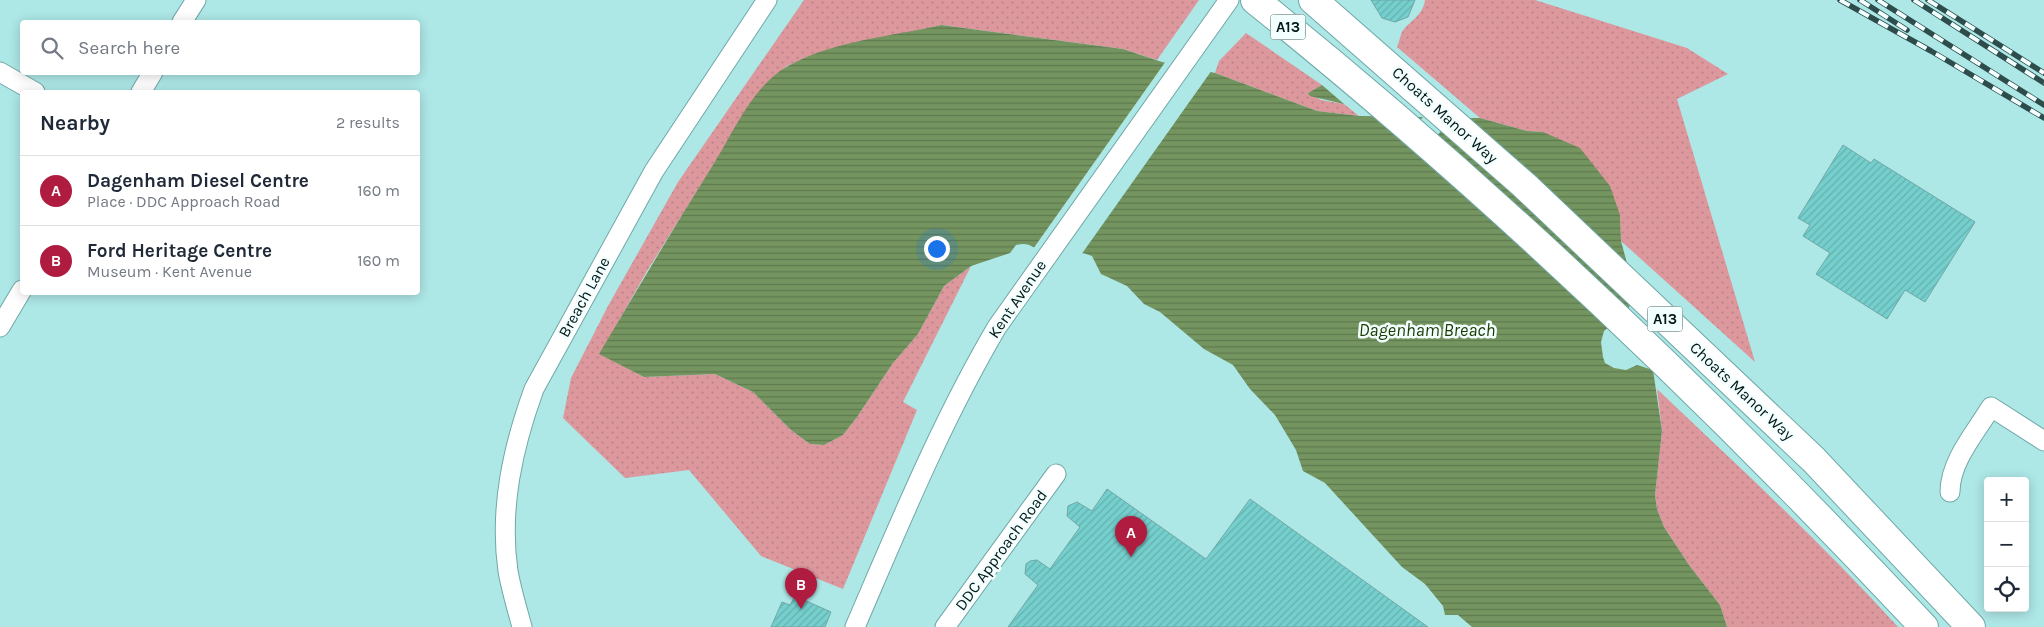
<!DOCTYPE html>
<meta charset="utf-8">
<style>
body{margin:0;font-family:Karla,sans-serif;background:#f6f6f7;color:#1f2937}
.controls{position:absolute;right:15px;bottom:15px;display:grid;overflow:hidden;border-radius:5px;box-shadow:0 2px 12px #0003}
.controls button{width:45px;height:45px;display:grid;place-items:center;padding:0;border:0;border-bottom:1px solid #e0e1e3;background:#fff;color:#1f2937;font:25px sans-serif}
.you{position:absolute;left:936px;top:248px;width:18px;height:18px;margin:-12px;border:4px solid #fff;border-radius:50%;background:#1a73e8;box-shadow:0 0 0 8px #1a73e833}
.badge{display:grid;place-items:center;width:32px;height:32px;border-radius:50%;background:#af1c40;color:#fff;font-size:16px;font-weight:700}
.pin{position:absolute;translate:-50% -41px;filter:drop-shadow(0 1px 2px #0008)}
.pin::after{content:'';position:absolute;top:26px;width:18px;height:15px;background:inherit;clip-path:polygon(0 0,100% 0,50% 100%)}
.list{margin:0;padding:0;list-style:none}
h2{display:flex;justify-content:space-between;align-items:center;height:65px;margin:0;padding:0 20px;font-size:21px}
h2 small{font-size:16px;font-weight:400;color:#747a83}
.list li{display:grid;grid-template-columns:32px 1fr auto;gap:15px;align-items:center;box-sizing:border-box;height:70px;padding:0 20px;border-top:1px solid #e0e1e3}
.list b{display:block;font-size:19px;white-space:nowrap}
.list p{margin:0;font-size:16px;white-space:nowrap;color:#747a83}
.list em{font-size:16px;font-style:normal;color:#747a83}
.icon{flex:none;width:28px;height:28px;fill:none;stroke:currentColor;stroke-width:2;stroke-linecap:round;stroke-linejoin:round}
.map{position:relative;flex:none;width:2044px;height:627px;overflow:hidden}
.search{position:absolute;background:#fff;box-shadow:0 2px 12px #0003;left:20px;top:20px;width:400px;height:55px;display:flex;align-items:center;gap:12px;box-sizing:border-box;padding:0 18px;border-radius:5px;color:#747a83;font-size:19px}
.panel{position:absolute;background:#fff;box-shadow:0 2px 12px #0003;left:20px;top:90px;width:400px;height:205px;border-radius:5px}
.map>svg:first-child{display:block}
</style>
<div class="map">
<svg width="2044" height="627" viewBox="0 0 2044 627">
<defs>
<pattern id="grass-dots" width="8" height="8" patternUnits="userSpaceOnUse" patternTransform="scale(1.25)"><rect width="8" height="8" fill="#dd989d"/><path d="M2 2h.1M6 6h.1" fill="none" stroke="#bc8287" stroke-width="1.8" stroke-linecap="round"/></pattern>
<pattern id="water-rules" width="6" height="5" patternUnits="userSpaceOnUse" patternTransform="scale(1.25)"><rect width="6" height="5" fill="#74955f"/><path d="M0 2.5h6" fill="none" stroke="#5d794e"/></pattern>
<pattern id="building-hatch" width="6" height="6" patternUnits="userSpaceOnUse" patternTransform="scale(1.25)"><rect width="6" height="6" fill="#75cfcd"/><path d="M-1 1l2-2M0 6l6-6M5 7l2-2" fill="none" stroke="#64b1af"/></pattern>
</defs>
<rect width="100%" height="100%" fill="#ade7e6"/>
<path fill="url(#grass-dots)" d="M 804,0 L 1199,0 L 1157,60 L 1123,49 L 941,25 L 807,57 L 787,66 L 773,77 L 751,105 L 647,271 L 600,354 L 644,377 L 715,374 L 753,392 L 791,430 L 810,444 L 824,445 L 843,435 L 857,417 L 893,363 L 918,334 L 944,286 L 971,266 L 903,402 L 917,410 L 843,589 L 761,556 L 689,470 L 625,478 L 563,418 L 571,378 L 608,306 L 678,182 Z
M 1425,0 L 1535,0 L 1687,48 L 1728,74 L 1677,99 L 1755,362 L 1621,241 L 1620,215 L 1543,132 L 1527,131 L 1480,118 L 1397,47 C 1399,43 1400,36 1402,32 C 1409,21 1423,16 1425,0 Z
M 1246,33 L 1322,85 L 1308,93 L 1321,100 L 1344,104 L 1359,116 L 1317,111 L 1215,73 L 1219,61 Z
M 1657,389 C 1739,467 1822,543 1898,627 L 1727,627 L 1720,605 L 1689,565 L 1664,527 L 1657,509 L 1655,495 L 1662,431 Z"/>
<path fill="url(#water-rules)" d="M 941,25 L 1123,49 L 1162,62 L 1215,73 L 1317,111 L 1359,116 L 1423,117 L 1402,142 L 1420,156 L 1452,118 L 1480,118 L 1527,131 L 1543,132 L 1580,148 L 1610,186 L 1620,215 L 1621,241 L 1635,293 L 1627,312 L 1604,331 L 1601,342 L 1603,357 L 1605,363 L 1614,368 L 1626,370 L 1637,365 L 1653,370 L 1662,431 L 1655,495 L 1657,509 L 1664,527 L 1689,565 L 1720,605 L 1727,627 L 1472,627 L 1458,615 L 1445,615 L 1443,606 L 1425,584 L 1402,567 L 1325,483 L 1303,471 L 1296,450 L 1275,415 L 1250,389 L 1233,365 L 1204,349 L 1160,312 L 1144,304 L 1127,286 L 1101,274 L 1092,256 C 1075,249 1057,253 1039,249 C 1028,246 1030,242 1016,245 L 1010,253 L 971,266 L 944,286 L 918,334 L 893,363 L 857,417 L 843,435 L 824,445 L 810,444 L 791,430 L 753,392 L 715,374 L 644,377 L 599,354 C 637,290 674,227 713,165 C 733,133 753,85 788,66 C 835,40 890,37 941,25 Z
M 1322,85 L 1344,104 L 1310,96 L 1308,93 Z"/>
<path fill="#ade7e6" d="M 1166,61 L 1212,70 L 1081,255 L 1038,251 L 1033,249 Z"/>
<path fill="url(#building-hatch)" stroke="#6fa8a7" d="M 1371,0 L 1415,0 L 1408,17 L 1395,22 L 1382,18 Z
M 1843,145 L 1871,163 L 1874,159 L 1975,222 L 1925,302 L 1905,290 L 1887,319 L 1816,274 L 1830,253 L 1803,236 L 1810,225 L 1798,218 Z
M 1107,489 L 1206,559 L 1250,499 L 1428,627 L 1008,627 L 1038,585 L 1025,574 L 1026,564 L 1030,561 L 1037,560 L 1050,569 L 1080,527 L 1067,516 L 1068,506 L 1077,502 L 1092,511 Z
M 795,596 L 831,612 L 825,627 L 771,627 L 782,602 L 790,605 Z"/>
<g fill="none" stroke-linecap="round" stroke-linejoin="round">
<g stroke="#6fa8a7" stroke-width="21">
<path id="minor" d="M 182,22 L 196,0
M 0,72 L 35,92
M 141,92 L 153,72
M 0,327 L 22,290
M 1950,492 C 1950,461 1976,432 1991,407 L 2044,441
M 522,627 C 517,608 511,589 508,571 C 499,508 513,447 534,389 L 654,171 L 767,0
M 855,627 C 899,525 941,422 997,327 L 1229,0
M 945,627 L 1056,474"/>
</g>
<g stroke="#6fa8a7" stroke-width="30">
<path id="trunk" d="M 1255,0 C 1493,191 1715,404 1924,627
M 1313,0 L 1524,185 L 1814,460 L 1971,627"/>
</g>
<use href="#minor" stroke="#fff" stroke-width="19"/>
<use href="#trunk" stroke="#fff" stroke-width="28"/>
<g stroke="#2d4c4c" stroke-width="5.5">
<path id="rail" d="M 1840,0 L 1931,51 L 2044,118
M 1860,0 L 1907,30
M 1878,0 L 2044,105
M 1914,0 L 2044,83
M 1928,0 L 2044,73"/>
</g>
<use href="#rail" stroke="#f3fefe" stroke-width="4" stroke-dasharray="11" stroke-linecap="butt"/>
</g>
<g text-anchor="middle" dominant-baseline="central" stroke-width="5" stroke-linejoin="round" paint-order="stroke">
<g fill="#f3fefe" stroke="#4b5e5e" stroke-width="1">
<rect x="1270.5" y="14.5" width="35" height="25" rx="4"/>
<rect x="1647.5" y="306.5" width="35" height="25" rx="4"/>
</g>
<g font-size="15" font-weight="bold" fill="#031919">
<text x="1288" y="27">A13</text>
<text x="1665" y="319">A13</text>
</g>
<g font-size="16" fill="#031919" stroke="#f3fefe">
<text transform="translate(1445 115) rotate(42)">Choats Manor Way</text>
<text transform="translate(584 297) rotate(-61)">Breach Lane</text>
<text transform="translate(1017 299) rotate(-56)">Kent Avenue</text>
<text transform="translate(1742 391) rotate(43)">Choats Manor Way</text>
<text transform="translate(1001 550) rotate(-54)">DDC Approach Road</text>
</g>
<g font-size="18" font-style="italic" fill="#1b3b00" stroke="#f3fefe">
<text x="1427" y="330">Dagenham Breach</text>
</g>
</g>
</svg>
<div class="controls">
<button>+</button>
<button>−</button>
<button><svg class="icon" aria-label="locate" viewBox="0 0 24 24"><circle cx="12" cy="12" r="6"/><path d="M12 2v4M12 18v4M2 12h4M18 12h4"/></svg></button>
</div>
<div class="you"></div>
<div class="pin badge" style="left:1131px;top:557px">A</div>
<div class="pin badge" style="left:801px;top:609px">B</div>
<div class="search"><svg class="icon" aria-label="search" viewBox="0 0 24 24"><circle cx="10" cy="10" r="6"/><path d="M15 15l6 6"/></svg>Search here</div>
<section class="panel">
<h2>Nearby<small>2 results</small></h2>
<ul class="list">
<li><span class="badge">A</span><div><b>Dagenham Diesel Centre</b><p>Place · DDC Approach Road</p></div><em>160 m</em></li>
<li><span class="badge">B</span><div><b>Ford Heritage Centre</b><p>Museum · Kent Avenue</p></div><em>160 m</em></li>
</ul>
</section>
</div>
